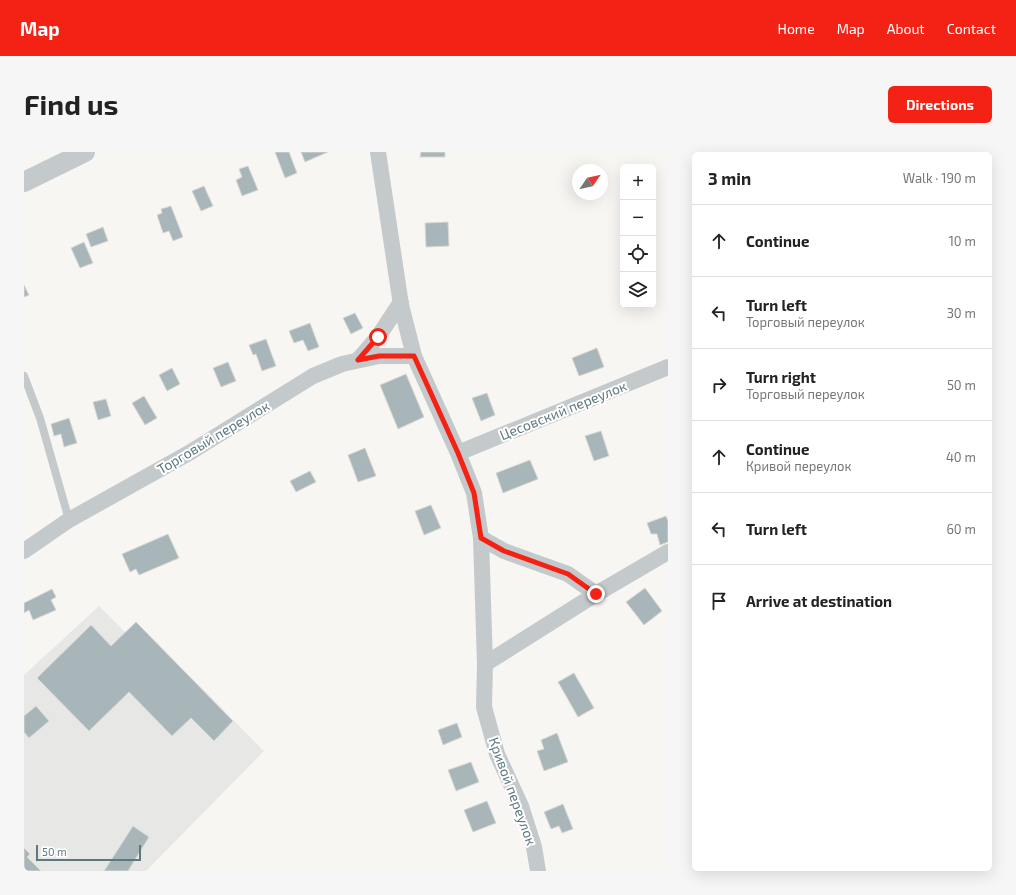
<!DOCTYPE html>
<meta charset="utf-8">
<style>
body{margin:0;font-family:"Exo 2",sans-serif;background:#f6f6f6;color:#222}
.controls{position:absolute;right:12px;top:12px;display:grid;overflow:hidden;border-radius:6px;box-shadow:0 4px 16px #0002}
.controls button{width:36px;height:36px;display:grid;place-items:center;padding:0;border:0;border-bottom:1px solid #e0e0e0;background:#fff;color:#222;font:20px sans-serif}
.compass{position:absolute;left:548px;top:12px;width:36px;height:36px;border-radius:50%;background:#fff;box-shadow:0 4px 16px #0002;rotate:56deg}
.scale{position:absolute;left:12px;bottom:10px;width:105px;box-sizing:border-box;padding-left:4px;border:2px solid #5e7881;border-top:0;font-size:11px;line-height:14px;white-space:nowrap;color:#5e7881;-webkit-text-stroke:3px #fff;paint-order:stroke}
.stop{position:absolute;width:12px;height:12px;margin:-9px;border:3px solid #f42115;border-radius:50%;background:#fff}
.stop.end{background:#f42115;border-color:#fff;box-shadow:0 1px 4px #0008}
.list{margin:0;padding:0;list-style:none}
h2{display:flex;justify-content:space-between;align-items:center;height:52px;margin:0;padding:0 16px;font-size:17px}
h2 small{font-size:13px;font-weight:400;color:#767676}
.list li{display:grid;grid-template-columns:26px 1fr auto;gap:12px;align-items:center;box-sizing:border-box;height:72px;padding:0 16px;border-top:1px solid #e0e0e0}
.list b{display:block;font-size:15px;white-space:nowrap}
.list p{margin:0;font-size:13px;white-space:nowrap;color:#767676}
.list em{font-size:13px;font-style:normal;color:#767676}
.icon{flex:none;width:22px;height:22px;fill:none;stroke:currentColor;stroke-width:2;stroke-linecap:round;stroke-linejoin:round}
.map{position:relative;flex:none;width:644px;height:719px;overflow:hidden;border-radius:6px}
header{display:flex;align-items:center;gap:24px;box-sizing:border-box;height:56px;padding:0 20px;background:#f42115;color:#fff}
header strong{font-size:19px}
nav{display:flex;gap:22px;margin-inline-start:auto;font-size:14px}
.intro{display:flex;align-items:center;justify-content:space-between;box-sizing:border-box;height:96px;padding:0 24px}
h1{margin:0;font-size:28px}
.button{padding:10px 18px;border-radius:6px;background:#f42115;color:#fff;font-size:14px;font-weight:700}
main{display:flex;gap:24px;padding:0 24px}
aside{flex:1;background:#fff;border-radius:6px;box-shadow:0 4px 16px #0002}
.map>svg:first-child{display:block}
</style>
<header>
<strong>Map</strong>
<nav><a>Home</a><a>Map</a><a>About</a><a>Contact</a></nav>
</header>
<div class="intro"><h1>Find us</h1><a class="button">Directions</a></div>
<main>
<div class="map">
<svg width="644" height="719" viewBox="0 0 644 719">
<rect width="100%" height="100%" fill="#f7f6f3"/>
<path fill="#e7e8e6" d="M 75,454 L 101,480 L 112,470 L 240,599 L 122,719 L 0,719 L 0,523 Z"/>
<path fill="#a9b6b9" stroke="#d8d8d5" d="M 251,0 L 265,0 L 273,21 L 261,26 Z
M 277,0 L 304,0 L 281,10 Z
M 397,0 L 421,0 L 421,5 L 396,5 Z
M 224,14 L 234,38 L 218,44 L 212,28 L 218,25 L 215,17 Z
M 180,34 L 189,54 L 177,59 L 168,39 Z
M 147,54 L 159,85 L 149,89 L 145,79 L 139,81 L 133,63 L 138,61 L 137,57 Z
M 424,70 L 425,94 L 402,95 L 401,71 Z
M 79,75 L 84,89 L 67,95 L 62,82 Z
M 60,90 L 69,111 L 56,116 L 47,96 Z
M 0,133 L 5,143 L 0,145 Z
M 331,161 L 339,176 L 327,182 L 319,166 Z
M 286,171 L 295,195 L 284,199 L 279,188 L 270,191 L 265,179 Z
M 242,187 L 252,214 L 238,219 L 232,202 L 229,203 L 225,193 Z
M 573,196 L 580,215 L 555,224 L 548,206 Z
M 204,210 L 212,229 L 197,235 L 189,216 Z
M 148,216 L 156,232 L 143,239 L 135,223 Z
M 382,222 L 400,265 L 374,277 L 356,233 Z
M 463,241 L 471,263 L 457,269 L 448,246 Z
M 120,244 L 133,266 L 121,273 L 108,251 Z
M 82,247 L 87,264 L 74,268 L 69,250 Z
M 45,266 L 53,291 L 40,295 L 37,282 L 30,284 L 27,272 Z
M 577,279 L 585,304 L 570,309 L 561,284 Z
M 341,296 L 352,324 L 334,330 L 324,303 Z
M 506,308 L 514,327 L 479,341 L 472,321 Z
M 286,319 L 292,330 L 272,340 L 266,329 Z
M 407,353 L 417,376 L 400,383 L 391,359 Z
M 642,364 L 644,369 L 644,390 L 636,393 L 633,382 L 627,382 L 623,371 Z
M 144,382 L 155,406 L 115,423 L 112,417 L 106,420 L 98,402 Z
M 621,436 L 638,459 L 620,473 L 602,450 Z
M 28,437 L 32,445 L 27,448 L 32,458 L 9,468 L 5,458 L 0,461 L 0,451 Z
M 112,470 L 209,569 L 190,589 L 167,566 L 148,584 L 105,540 L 65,579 L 13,526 L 67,473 L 87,494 Z
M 550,521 L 570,556 L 554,565 L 534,530 Z
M 12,554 L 25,569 L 5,586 L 0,580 L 0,564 Z
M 433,571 L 438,585 L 419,593 L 414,578 Z
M 533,581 L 544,610 L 520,619 L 513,599 L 520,597 L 517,588 Z
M 447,610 L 455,630 L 432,639 L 424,618 Z
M 463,649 L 472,671 L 449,680 L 440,658 Z
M 539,652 L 549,677 L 538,681 L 535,674 L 527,677 L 520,660 Z
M 109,674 L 125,685 L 104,719 L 80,719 Z
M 0,696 L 6,702 L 3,705 L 17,719 L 0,719 Z"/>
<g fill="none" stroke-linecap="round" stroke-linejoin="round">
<path stroke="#c4c9cc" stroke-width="8" d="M 0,224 L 16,266 L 45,368"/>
<path stroke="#c4c9cc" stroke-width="16" d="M 354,0 L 377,153 L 390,204 L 434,301 L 450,341 L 457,386 L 461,512 L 460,555 L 473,602 L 497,654 L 510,695 L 514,719
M 334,208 L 354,185 L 377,150
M 434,301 L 644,215
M 457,386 L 480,399 L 544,422 L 572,442
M 0,399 L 45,368 L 165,301 L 289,224 L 318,212 L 355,204 L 390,204
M 461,512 L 572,442 L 644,400"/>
<path stroke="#c4c9cc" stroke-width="20" d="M 0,30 L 61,0"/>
</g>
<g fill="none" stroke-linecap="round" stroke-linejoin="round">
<path stroke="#f42115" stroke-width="5" d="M 354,185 L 334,208 L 355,204 L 390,204 L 434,301 L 450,341 L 457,386 L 480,399 L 544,422 L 572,442"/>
</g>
<g text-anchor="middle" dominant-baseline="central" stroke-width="4" stroke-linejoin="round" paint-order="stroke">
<g font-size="14" fill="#5e7881" stroke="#fff">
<text transform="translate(539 258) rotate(-22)">Цесовский переулок</text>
<text transform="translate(189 285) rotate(-31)">Торговый переулок</text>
<text transform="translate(489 639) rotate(70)">Кривой переулок</text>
</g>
</g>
</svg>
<div class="controls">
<button>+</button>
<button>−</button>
<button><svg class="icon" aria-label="locate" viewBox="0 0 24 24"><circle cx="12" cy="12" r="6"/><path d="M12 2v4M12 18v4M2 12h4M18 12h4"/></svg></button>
<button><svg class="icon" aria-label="layers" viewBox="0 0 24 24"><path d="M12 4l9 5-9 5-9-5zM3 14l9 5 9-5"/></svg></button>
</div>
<svg class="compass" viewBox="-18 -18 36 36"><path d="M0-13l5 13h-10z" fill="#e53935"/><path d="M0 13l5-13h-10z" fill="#767676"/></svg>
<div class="scale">50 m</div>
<div class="stop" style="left:354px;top:185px"></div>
<div class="stop end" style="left:572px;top:442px"></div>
</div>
<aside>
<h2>3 min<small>Walk · 190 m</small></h2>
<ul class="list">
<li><svg class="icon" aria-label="ahead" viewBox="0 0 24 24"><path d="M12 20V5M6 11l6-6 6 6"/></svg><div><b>Continue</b></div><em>10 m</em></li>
<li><svg class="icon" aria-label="left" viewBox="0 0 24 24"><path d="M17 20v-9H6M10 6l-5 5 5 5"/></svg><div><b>Turn left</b><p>Торговый переулок</p></div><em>30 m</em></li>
<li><svg class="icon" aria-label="right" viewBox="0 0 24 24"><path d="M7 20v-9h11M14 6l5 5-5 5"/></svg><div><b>Turn right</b><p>Торговый переулок</p></div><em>50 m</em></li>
<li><svg class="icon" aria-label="ahead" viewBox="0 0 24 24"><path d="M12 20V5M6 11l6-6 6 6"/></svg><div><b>Continue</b><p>Кривой переулок</p></div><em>40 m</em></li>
<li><svg class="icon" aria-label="left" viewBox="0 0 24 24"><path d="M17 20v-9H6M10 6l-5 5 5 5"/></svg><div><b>Turn left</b></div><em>60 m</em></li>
<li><svg class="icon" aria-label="arrive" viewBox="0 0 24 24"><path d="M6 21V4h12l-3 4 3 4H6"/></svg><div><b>Arrive at destination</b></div></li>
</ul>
</aside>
</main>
